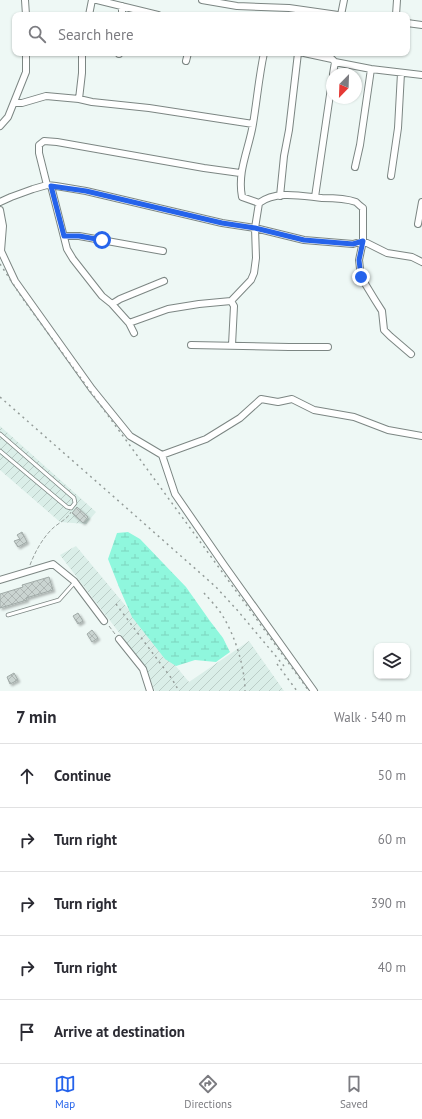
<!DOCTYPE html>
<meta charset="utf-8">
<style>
body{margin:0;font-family:"PT Sans",sans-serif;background:#f2f2f3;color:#2b2b33}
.controls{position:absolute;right:12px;bottom:12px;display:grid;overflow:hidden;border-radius:8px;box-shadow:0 1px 3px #0004}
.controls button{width:36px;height:36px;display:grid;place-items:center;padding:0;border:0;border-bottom:1px solid #e1e1e2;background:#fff;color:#2b2b33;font:20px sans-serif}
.compass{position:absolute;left:326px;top:68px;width:36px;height:36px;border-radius:50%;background:#fff;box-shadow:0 1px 3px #0004;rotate:203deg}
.stop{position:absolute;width:12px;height:12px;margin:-9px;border:3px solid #2563eb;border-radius:50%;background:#fff}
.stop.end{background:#2563eb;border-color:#fff;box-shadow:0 1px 4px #0008}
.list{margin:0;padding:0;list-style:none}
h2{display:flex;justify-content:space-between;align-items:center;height:52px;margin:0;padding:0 16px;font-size:17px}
h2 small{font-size:13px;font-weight:400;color:#7c7c81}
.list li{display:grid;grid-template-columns:26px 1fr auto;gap:12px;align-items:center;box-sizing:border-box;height:64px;padding:0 16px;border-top:1px solid #e1e1e2}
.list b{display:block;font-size:15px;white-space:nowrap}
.list em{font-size:13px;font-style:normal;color:#7c7c81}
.icon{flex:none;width:22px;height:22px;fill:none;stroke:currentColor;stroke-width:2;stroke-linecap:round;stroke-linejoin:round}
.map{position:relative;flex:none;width:422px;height:691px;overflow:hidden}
.search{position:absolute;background:#fff;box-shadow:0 1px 3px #0004;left:12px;right:12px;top:12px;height:44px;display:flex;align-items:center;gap:10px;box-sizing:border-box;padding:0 14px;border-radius:8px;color:#7c7c81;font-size:15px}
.sheet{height:372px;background:#fff}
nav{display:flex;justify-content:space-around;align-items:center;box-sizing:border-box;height:56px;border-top:1px solid #e1e1e2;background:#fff;font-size:11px;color:#7c7c81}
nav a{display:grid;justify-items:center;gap:2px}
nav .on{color:#2563eb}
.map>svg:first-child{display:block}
</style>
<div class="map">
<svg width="422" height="691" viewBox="0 0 422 691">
<defs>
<pattern id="industrial-furrows" width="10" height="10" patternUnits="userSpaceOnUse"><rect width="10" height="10" fill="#daeee8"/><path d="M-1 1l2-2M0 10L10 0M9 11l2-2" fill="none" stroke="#bbcdc7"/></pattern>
<pattern id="wetland-marsh" width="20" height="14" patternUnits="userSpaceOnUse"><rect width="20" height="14" fill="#8ff7dd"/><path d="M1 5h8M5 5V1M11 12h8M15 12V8" fill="none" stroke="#7cd4be"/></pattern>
<pattern id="building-cross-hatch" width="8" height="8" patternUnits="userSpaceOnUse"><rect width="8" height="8" fill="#cad4d1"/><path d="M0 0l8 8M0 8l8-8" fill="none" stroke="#aeb6b4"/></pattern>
<filter id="shadow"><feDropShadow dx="2" dy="2" stdDeviation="1" flood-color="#0004"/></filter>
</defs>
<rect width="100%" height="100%" fill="#eef8f5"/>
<path fill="url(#industrial-furrows)" d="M 0,426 L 96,512 L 86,524 L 60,522 L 0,470 Z
M 76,546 L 189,682 L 249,641 L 284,691 L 155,691 L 146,668 L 60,555 Z"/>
<path fill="url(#wetland-marsh)" d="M 128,532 L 140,539 L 186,587 L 210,621 L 223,638 L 230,652 L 216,662 L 195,660 L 176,666 L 165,659 L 132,617 L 119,587 L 108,559 L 117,533 Z"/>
<path fill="url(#building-cross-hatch)" stroke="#a0aaa7" filter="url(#shadow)" d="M 77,507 L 88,517 L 83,523 L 72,513 Z
M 22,532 L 27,542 L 18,547 L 14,541 L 20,539 L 17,535 Z
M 49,577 L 53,590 L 26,598 L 27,600 L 0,608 L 0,594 L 23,587 L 22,585 Z
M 78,613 L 83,621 L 78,624 L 73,616 Z
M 92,630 L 98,638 L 92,642 L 87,634 Z
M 14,673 L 18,680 L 10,684 L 7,677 Z"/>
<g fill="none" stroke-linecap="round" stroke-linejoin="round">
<g stroke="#7c8683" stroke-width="4.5">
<path id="lane" d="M 0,434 L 74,498 L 75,503 L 71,508 L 67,507 L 0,451
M 8,615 L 59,600 L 75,582"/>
</g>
<g stroke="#7c8683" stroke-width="8">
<path id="street" d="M 25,0 L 26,15
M 97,0 L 158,15
M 202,0 L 237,6 L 289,8 L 338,15
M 89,15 L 92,0
M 122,15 L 122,6
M 341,15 L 344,0
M 396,15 L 397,0
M 407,23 L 422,25
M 119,53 L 119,54
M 304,53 L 332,59 L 335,62 L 371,69 L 422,75
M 186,61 L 188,53
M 333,74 L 335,62
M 79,99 L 82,73 L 82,53
M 14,103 L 22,103 L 46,96 L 79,99 L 92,102 L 149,108 L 253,124
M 0,126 L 8,117 L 26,72 L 26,53
M 355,167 L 360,145 L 371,69
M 391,176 L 398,128 L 401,73
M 47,185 L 39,153 L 39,145 L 44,141 L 57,142 L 204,168 L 240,173
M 51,186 L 67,249 L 73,259 L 91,282 L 102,296 L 112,304 L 129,323 L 134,333
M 280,196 L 284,156 L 289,130 L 298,53
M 315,197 L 332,81
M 0,202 L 11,197 L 33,189 L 47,185 L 56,186 L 86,191 L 222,223 L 255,228 L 304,240 L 353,244 L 363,241 L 387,253 L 412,257 L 422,262
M 259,203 L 242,197 C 237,171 249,149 253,124 C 257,100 259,76 264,53
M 0,210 L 3,226 L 1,251 L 15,281 L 92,389 L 130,436 L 162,455 L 175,494 L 224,565 L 314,691
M 418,224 L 422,202
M 64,236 L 79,236 L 163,251
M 231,301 L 234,306 L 232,345
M 112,304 L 120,299 L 164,281
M 129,323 L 168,309 L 199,304 L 231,301 L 251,280 L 254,273 L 256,258 L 255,228 L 259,203 C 276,190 302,196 322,198 C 333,198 345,198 356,202 C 358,204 360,206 363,208 L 363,241 L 359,260 L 361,277 L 375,300 L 382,311 L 384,330 L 390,336 L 411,354
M 191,345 L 289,347 L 328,347
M 162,455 L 206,439 L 240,418 L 261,399 L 278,402 L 292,399 L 314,410 L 354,417 L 388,430 L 422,436
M 0,580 L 53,564 L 74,581 L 104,621
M 119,639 L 143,669 L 150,691"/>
</g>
<path stroke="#979f9c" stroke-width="1" stroke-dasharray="4 2" stroke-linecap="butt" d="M 30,565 C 35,552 42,539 52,529 C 58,523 68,519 71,512
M 109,626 L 115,634"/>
<use href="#lane" stroke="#fff" stroke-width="3"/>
<use href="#street" stroke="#fff" stroke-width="6"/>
<path stroke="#949c99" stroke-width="1.5" stroke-dasharray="2 4" stroke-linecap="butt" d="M 0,264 L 23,299 L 309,691
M 0,397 L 122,504 L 216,587 L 238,611 L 284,666
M 204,593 C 211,601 220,610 225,620 C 236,639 245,669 245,691
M 116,604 L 172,679 L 179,691
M 277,664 L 297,691"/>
</g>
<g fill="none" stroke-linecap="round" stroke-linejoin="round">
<path stroke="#2563eb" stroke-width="5" d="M 102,240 L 79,236 L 64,236 L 51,186 L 86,191 L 222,223 L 255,228 L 304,240 L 353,244 L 363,241 L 359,260 L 361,277"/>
</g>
</svg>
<div class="controls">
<button><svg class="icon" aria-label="layers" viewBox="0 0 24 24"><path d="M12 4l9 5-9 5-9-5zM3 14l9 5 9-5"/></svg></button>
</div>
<svg class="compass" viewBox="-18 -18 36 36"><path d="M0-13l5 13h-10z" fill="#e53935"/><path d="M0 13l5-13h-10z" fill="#7c7c81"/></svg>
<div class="stop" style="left:102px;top:240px"></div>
<div class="stop end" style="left:361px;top:277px"></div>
<div class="search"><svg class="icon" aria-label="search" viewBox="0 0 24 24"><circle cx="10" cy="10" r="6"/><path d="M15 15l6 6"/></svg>Search here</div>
</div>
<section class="sheet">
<h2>7 min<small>Walk · 540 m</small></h2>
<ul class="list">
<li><svg class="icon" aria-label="ahead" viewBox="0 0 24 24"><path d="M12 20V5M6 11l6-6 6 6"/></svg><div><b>Continue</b></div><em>50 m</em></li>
<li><svg class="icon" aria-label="right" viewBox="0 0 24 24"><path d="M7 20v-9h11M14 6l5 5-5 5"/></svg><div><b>Turn right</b></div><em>60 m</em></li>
<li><svg class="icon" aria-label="right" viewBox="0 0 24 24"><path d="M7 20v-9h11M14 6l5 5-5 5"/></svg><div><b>Turn right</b></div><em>390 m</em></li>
<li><svg class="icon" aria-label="right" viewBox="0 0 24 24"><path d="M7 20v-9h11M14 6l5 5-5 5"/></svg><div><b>Turn right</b></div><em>40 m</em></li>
<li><svg class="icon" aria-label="arrive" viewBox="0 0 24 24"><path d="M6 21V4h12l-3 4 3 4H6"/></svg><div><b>Arrive at destination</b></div></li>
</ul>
</section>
<nav>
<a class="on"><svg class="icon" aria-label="map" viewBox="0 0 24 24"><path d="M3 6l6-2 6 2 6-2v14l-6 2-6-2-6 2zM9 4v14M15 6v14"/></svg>Map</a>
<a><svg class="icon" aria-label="directions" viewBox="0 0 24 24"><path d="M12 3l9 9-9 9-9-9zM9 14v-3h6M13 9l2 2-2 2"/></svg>Directions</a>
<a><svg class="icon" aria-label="saved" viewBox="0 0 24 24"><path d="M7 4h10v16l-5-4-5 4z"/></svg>Saved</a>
</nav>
